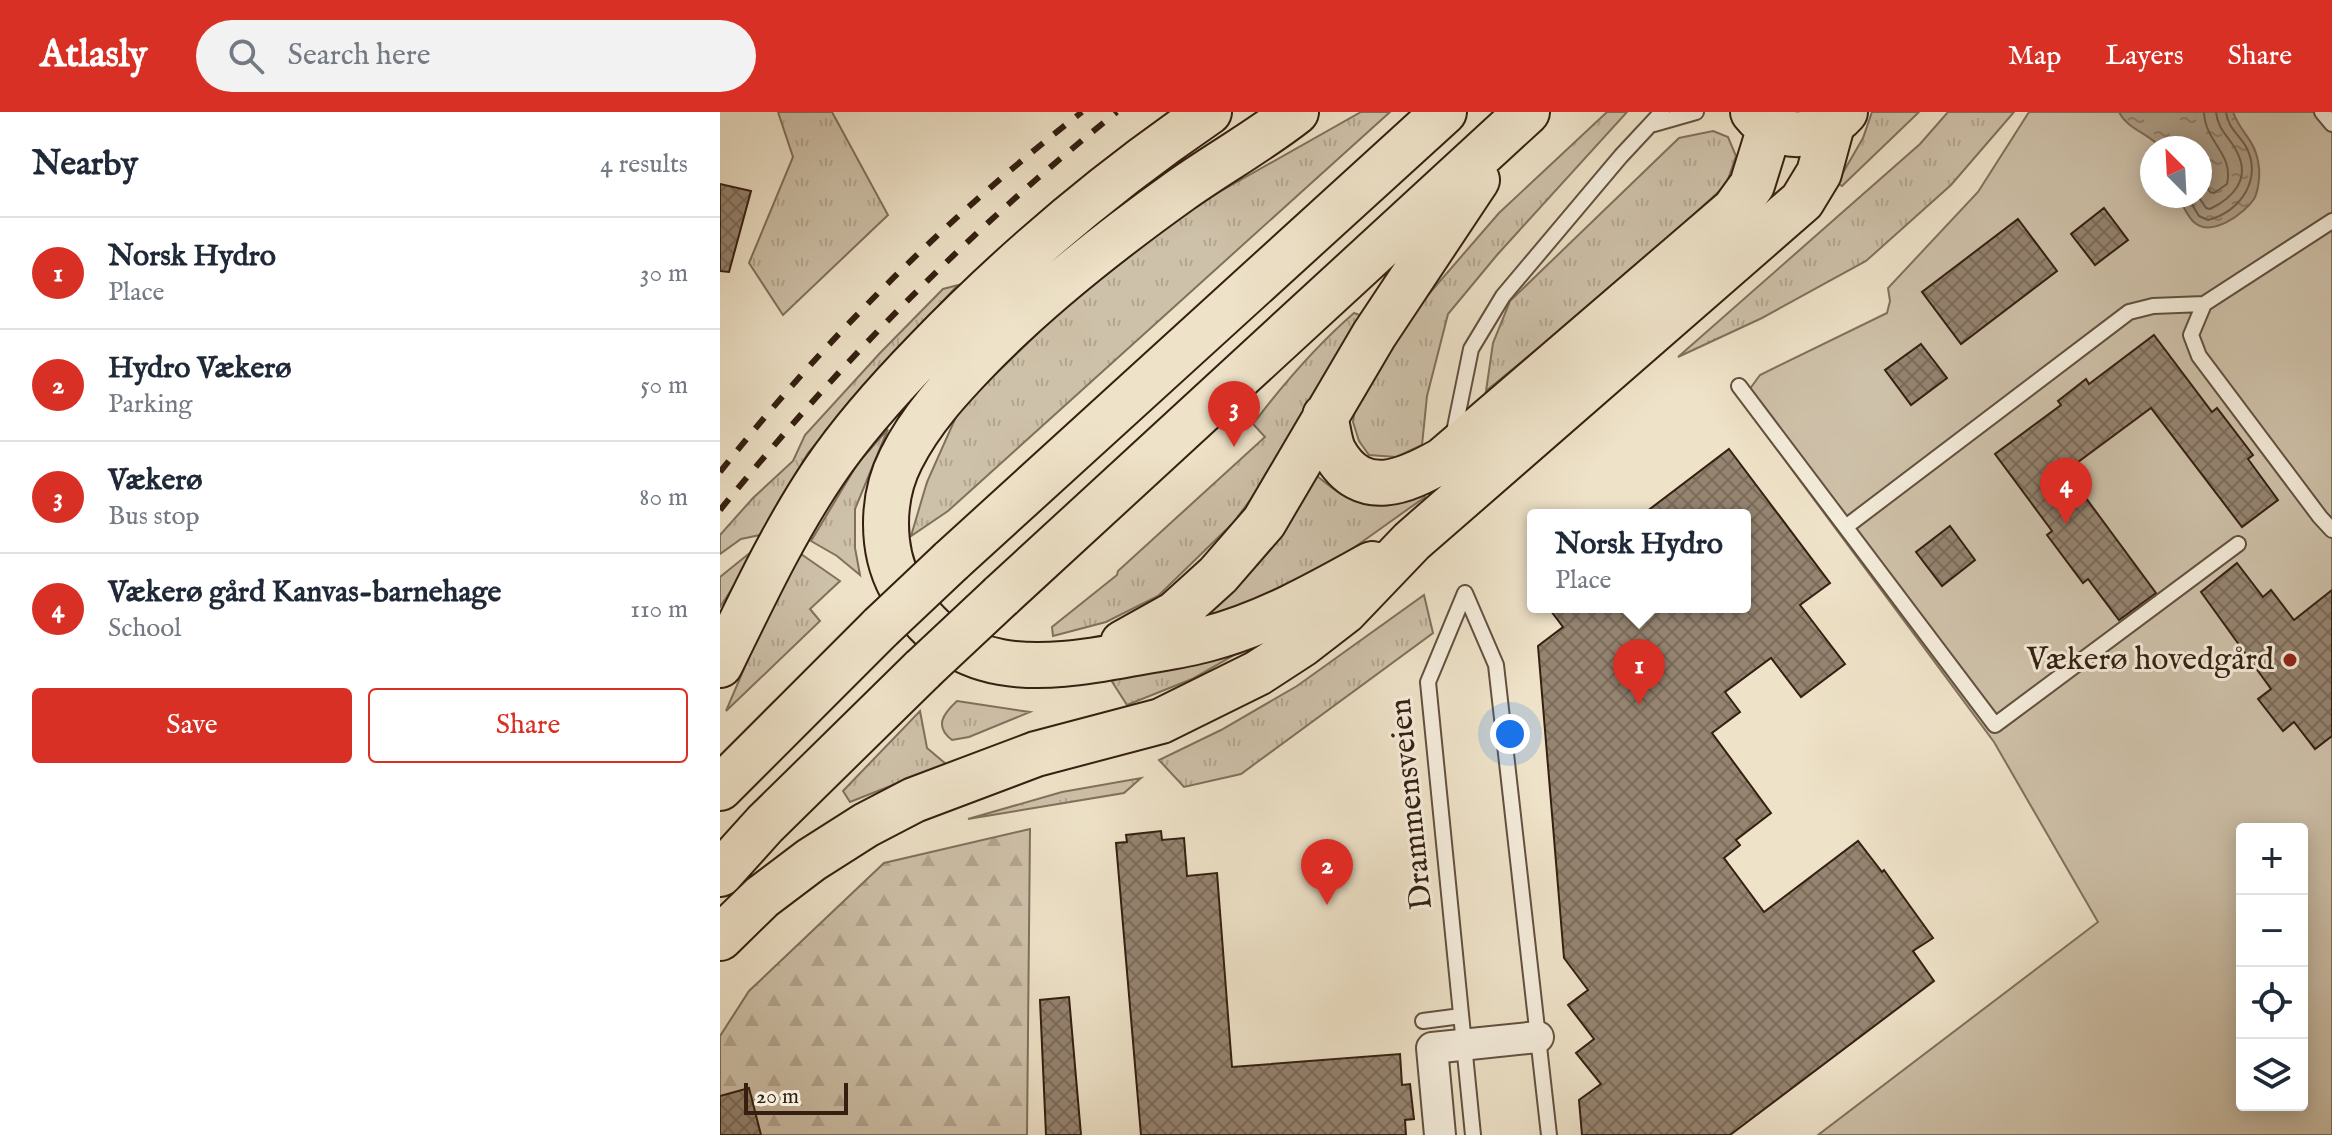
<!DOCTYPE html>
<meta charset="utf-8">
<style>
body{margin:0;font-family:"IM FELL English",serif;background:#f2f2f3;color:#1f2937}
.controls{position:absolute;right:24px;bottom:24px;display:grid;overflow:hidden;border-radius:8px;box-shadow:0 4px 20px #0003}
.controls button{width:72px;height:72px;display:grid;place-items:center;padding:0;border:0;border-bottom:2px solid #e0e1e3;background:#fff;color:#1f2937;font:40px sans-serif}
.compass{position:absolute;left:1420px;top:24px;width:72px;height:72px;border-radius:50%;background:#fff;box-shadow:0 4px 20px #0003;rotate:336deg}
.scale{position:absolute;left:24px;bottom:20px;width:104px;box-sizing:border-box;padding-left:8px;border:4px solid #341f11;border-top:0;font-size:22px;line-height:28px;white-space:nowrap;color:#341f11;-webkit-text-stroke:6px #f4ecdb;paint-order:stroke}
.you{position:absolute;left:790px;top:622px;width:28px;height:28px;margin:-20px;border:6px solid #fff;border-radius:50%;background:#1a73e8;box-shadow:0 0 0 12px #1a73e833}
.badge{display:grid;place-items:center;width:52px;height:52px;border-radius:50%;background:#d93025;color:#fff;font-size:26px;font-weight:700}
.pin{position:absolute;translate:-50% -66px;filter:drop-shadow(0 2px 4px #0008)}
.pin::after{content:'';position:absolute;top:42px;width:28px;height:24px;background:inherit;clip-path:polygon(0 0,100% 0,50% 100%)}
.popup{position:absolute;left:807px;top:397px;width:224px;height:104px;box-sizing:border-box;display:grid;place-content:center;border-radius:8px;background:#fff;filter:drop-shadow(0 2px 6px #0005);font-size:26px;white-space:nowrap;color:#747a83}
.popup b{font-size:30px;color:#1f2937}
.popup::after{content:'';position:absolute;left:50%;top:100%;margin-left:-16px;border:16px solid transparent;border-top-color:#fff}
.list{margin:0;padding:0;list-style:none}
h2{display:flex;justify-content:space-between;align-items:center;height:104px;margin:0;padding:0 32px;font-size:34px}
h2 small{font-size:26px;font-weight:400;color:#747a83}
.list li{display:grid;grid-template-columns:52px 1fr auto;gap:24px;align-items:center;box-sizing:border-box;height:112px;padding:0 32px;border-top:2px solid #e0e1e3}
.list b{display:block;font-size:30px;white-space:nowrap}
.list p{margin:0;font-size:26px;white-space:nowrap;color:#747a83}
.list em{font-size:26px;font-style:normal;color:#747a83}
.actions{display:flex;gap:16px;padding:24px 32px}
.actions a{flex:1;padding:18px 0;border:2px solid #d93025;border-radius:8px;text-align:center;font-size:28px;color:#d93025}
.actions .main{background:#d93025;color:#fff}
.icon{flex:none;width:44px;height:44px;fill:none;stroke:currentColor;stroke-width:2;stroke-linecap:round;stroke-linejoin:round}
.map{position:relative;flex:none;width:1612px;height:1023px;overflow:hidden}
header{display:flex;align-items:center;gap:48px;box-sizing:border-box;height:112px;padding:0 40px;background:#d93025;color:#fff}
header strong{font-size:38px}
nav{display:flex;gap:44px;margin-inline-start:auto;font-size:28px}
.search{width:560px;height:72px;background:#f2f2f3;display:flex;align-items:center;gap:20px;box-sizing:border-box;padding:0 28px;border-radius:44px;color:#747a83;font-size:30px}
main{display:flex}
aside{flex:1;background:#fff}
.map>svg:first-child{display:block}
</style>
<header>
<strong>Atlasly</strong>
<div class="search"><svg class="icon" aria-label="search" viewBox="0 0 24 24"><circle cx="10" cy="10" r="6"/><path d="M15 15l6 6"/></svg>Search here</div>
<nav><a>Map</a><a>Layers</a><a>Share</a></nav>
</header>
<main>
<aside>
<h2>Nearby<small>4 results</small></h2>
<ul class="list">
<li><span class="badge">1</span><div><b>Norsk Hydro</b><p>Place</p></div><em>30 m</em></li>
<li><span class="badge">2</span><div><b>Hydro Vækerø</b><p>Parking</p></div><em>50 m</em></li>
<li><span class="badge">3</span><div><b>Vækerø</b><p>Bus stop</p></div><em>80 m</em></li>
<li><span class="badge">4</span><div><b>Vækerø gård Kanvas-barnehage</b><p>School</p></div><em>110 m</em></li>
</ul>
<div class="actions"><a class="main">Save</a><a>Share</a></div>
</aside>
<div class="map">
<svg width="1612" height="1023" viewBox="0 0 1612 1023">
<defs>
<pattern id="grass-tufts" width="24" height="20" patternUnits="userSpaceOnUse" patternTransform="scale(2)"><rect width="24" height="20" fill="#cec1a9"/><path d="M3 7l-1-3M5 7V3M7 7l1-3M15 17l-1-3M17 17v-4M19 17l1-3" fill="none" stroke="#b2a590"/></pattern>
<pattern id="forest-firs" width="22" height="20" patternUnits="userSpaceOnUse" patternTransform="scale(2)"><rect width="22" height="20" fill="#cec1a9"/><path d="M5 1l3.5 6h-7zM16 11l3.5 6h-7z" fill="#b2a590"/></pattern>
<pattern id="water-ripples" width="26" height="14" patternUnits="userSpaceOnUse" patternTransform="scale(2)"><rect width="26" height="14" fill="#afa08a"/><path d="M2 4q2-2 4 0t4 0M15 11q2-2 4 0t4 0" fill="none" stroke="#8f826f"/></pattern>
<pattern id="building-cross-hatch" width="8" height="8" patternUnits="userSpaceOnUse" patternTransform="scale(2)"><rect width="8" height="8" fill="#958470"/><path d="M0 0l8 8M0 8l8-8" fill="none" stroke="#7a6b5b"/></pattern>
</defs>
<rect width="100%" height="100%" fill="#eee2c8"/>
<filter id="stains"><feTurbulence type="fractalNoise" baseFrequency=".0025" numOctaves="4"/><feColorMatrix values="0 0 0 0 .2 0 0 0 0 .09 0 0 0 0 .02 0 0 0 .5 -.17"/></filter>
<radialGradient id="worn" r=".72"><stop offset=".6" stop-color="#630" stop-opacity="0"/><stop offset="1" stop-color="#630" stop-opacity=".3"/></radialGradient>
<path fill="url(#grass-tufts)" stroke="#81705d" stroke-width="2" d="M 58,0 L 112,0 L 168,103 L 63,203 L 29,151 L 73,45 Z
M 641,0 L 670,0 L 228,399 L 191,424 L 207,370 L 239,298 L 367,173 L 476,93 Z
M 887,0 L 907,0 L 777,143 L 728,202 L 707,284 L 702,333 L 676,345 L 649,343 L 639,329 L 633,310 L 636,289 L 688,206 L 779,101 Z
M 1152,0 L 1199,0 L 1122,74 L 1117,71 L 1143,26 Z
M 1228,0 L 1294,0 L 1231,73 L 1146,149 L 1042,206 L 958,245 L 1200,32 Z
M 993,19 L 1008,25 L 1016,44 L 1006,73 L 904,166 L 766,279 L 773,231 L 790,189 L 959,26 Z
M 238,173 L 175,240 L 88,341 L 40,423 L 21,427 L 0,442 L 0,423 L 33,386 L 73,349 L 85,323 L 160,241 L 223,177 Z
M 634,201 L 645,205 L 606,260 L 543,371 L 513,411 L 438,484 L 386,510 L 333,524 L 332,515 L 397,463 L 398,459 L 545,325 L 533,312 C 564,271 596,234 634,201 Z
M 168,317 L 135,397 L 135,436 L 140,463 L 117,444 L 91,429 L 138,351 Z
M 589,357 C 611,376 637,399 668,392 C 680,390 692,382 703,378 L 705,385 L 618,447 L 550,482 L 481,510 L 474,503 Z
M 31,440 L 25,457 L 0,495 L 0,465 Z
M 81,442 L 120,469 L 90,497 L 100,509 L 6,599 L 56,482 Z
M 704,483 L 713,521 L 521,662 L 464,675 L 439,648 L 501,618 L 577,574 Z
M 565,514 L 472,567 L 407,593 L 391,568 Z
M 237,589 L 310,600 L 249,625 L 232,628 C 214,614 223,602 237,589 Z
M 200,599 L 207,636 L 226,652 L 130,690 L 123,679 Z
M 421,666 L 404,681 L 248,707 L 342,680 Z"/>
<path fill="url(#forest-firs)" stroke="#81705d" stroke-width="2" d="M 310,717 L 307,1023 L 0,1023 L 0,924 L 29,879 L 164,751 Z"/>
<path fill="#cec1a9" stroke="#81705d" stroke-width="2" fill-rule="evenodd" d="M 1309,0 L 1612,0 L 1612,1023 L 1098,1023 L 1378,810 L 1274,630 L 1021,289 L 1040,263 L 1167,201 L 1170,189 L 1168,176 L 1258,80 ZM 1432,36 L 1480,36 L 1480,84 L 1432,84 ZM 1522,717 L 1582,717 L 1582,993 L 1522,993 Z"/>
<path fill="url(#water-ripples)" stroke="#7e6c5a" stroke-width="2" d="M 1399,0 L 1513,0 C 1522,24 1536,27 1539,56 C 1540,65 1538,80 1534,87 C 1524,102 1492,125 1475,111 C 1468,106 1462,92 1458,84 L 1480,84 L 1480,36 L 1441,36 C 1429,21 1408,18 1399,0 Z"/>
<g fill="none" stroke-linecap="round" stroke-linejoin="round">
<path stroke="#72604e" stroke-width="2" d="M 1480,64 L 1490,80 L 1494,81 L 1507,72 C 1514,41 1485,31 1484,0
M 1467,84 L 1479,104 L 1488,108 C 1521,100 1544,65 1525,33 C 1517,21 1508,15 1506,0
M 1478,84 L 1486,96 L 1490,97 C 1513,86 1531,67 1517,40 C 1510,25 1498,19 1496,0"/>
</g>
<path fill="url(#building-cross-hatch)" stroke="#341f11" stroke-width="2" d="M 0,72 L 31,79 L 9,160 L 0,159 Z
M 1384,96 L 1408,128 L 1375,153 L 1351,122 Z
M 1298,107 L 1337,159 L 1241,232 L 1202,180 Z
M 1434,223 L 1492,300 L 1497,296 L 1533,343 L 1528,347 L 1558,388 L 1522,415 L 1431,296 L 1346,359 L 1436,481 L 1399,508 L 1368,467 L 1363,471 L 1327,423 L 1332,419 L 1275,342 L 1341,293 L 1338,289 L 1366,267 L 1369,272 Z
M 1201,232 L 1227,266 L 1191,293 L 1165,258 Z
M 1009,337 L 1110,471 L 1080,493 L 1125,552 L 1081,585 L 1051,546 L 1005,580 L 1020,600 L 992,621 L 1051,701 L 1016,728 L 1020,733 L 1004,746 L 1044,800 L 1138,729 L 1162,760 L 1164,758 L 1213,826 L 1193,839 L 1214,869 L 1010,1023 L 862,1023 L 859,988 L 881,972 L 856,941 L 874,927 L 848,893 L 868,878 L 844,846 L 818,534 L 843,515 L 828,495 L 1025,495 L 1025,403 L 922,403 Z
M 1230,414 L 1255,448 L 1222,474 L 1196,440 Z
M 1517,451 L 1543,485 L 1551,478 L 1574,508 L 1612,478 L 1612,624 L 1595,637 L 1574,610 L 1563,619 L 1538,587 L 1551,577 L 1481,480 Z
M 441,719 L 442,728 L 464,726 L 467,764 L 497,761 L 512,955 L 680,942 L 682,973 L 690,972 L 694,1007 L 685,1008 L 686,1023 L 421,1023 L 396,731 L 407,730 L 406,723 Z
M 349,885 L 361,1023 L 326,1023 L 320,888 Z
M 29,976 L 41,1023 L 0,1023 L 0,984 Z"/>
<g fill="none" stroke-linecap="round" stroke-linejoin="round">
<g stroke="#62503f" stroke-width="18">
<path id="lane" d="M 1602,0 L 1612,12
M 934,12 L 976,0
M 1612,109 L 1484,192 L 1471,223 L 1479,244 L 1600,405 L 1612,418
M 1019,274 L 1275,613 L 1518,432
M 733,325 L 751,237 L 783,184 L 901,44 L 942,0
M 1127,414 L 1409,200 L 1433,194 L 1484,192
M 745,481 L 708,570 L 753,1023
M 745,481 L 776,553 L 829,1023
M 703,909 L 741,904"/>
</g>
<g stroke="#62503f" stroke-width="34">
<path id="street" d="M 720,1023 L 712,936 L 818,925"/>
</g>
<g stroke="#341f11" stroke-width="48">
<path id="primary" d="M 1033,0 C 1057,31 1100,28 1125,0"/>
</g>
<g stroke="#341f11" stroke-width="48">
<path id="highway" d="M 576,0 C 539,29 499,51 461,78 C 391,128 323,181 262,243 C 231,275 201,307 181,347 C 161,386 161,438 181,475 C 233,569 320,559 410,542 C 436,537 462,534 487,527 C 545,512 600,481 652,452
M 605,304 C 608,315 609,330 614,340 C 642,390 686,369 723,348 L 1014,98 L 1032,73 L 1050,15
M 231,449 L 724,0
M 281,484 L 807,0
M 403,531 L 455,502 L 498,463 L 544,410 L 654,223 L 757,68
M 0,553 C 32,488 63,421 104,360 C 133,317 169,277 206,239 C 292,150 386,70 489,0
M 0,676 L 161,515
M 0,762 L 45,712 L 203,557
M 0,826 L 42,785 L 91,748 L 146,713 L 194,688 L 316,642 L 441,609 L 538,561 L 581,533 L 625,499 L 692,429 L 1082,89 L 1099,61 L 1112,13"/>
</g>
<use href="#lane" stroke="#f4ecdb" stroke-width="14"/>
<use href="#street" stroke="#f4ecdb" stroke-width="30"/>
<use href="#primary" stroke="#eee2c8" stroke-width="44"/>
<use href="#highway" stroke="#eee2c8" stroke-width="44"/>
<path stroke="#341f11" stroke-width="6" stroke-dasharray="14 14" stroke-linecap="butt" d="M 0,360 C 105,227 228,104 362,0
M 0,398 C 119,252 250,117 397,0"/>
<g stroke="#341f11" stroke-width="48" stroke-linecap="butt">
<path id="highway-bridge" d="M 161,515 L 231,449
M 203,557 L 281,484"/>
</g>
<use href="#highway-bridge" stroke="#eee2c8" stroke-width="44"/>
</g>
<circle fill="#8f2418" stroke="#f4ecdb" stroke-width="3" cx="1570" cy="548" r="8"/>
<g text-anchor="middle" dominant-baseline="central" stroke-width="6" stroke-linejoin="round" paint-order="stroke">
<g font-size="32" fill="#341f11" stroke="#f4ecdb" text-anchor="end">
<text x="1554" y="548">Vækerø hovedgård</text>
</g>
<g font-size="32" fill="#341f11" stroke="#f4ecdb">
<text transform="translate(692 692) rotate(-96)">Drammensveien</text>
</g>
</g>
<rect width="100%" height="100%" filter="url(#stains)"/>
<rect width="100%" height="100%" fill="url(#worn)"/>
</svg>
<div class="controls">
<button>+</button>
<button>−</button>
<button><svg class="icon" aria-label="locate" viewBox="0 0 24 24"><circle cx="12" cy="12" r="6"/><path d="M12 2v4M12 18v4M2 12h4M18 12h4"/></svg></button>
<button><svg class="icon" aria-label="layers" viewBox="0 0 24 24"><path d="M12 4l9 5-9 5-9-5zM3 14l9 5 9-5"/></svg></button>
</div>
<svg class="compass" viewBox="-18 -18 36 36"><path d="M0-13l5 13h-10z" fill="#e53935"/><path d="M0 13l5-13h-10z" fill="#747a83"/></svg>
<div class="scale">20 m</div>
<div class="you"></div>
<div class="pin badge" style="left:919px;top:593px">1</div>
<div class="popup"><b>Norsk Hydro</b>Place</div>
<div class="pin badge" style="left:607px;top:793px">2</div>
<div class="pin badge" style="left:514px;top:335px">3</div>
<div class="pin badge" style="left:1346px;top:412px">4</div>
</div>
</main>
